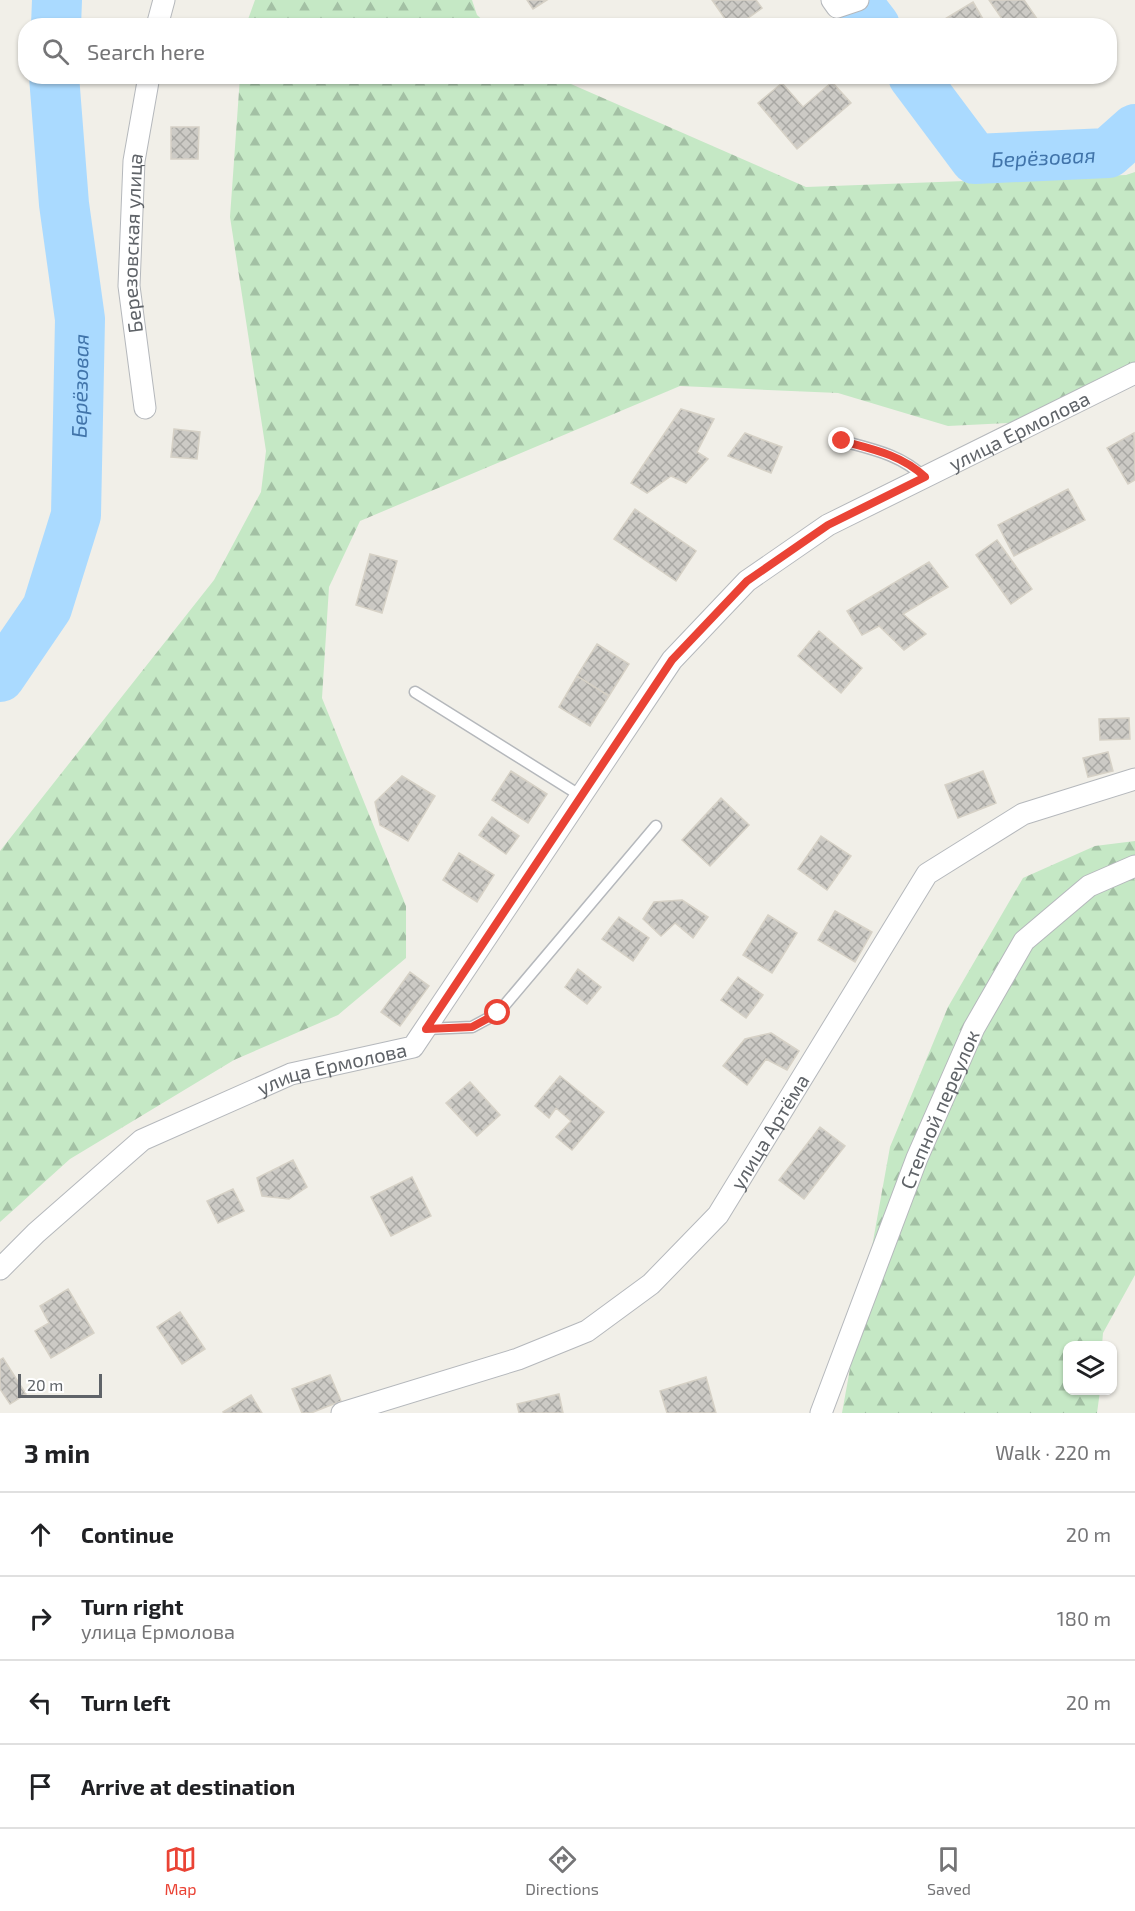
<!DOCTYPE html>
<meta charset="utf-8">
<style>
body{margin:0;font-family:"Exo 2",sans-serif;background:#f2f2f2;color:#202124}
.controls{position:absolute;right:18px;bottom:18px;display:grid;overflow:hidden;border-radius:12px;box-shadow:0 2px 4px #0004}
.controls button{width:54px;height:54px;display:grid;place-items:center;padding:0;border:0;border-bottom:2px solid #e0e0e0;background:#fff;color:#202124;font:30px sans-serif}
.scale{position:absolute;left:18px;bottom:15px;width:84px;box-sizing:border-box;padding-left:6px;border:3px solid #5f6368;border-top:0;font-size:16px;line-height:21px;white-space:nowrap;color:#5f6368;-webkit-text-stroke:4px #fff;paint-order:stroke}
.stop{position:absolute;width:18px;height:18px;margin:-14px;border:4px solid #ea4335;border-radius:50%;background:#fff}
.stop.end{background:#ea4335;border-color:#fff;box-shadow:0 2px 6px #0008}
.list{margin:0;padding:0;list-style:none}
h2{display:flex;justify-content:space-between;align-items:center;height:78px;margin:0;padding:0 24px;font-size:26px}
h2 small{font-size:20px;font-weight:400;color:#757577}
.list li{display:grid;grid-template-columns:39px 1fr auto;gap:18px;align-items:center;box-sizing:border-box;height:84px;padding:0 24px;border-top:2px solid #e0e0e0}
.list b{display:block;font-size:22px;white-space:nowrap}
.list p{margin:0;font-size:20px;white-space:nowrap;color:#757577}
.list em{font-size:20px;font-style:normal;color:#757577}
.icon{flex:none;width:33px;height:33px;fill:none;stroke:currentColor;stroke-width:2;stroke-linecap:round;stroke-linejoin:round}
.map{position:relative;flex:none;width:1135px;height:1413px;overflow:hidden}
.search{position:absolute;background:#fff;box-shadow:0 2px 4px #0004;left:18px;right:18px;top:18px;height:66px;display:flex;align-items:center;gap:15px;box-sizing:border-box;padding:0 21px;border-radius:24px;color:#757577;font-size:22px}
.sheet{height:414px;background:#fff}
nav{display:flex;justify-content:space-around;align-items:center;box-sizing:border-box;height:84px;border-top:2px solid #e0e0e0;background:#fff;font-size:16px;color:#757577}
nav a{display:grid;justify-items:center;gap:3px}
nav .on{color:#ea4335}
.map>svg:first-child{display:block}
</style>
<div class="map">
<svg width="1135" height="1413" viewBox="0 0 1135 1413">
<defs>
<pattern id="forest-firs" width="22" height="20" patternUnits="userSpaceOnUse" patternTransform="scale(1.5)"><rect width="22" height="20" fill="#c5e8c5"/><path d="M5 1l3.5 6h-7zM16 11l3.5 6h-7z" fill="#a3c0a4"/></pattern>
<pattern id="building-cross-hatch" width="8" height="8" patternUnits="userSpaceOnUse" patternTransform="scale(1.5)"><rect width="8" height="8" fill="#cccac5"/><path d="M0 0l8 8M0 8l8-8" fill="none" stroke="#a9a8a4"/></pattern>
</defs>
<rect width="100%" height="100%" fill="#f1efe8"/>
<path fill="url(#forest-firs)" d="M 255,0 L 472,0 L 477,15 L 488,25 L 246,25 Z
M 240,77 L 555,77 L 806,187 L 1126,175 L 1135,172 L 1135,377 L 1027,422 L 948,426 L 838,393 L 680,386 L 360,521 L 329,587 L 322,698 L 406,906 L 406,958 L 338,1015 L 234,1060 L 70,1159 L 0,1222 L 0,851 L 214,580 L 261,492 L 266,451 L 230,217 Z
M 1135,841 L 1135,1275 L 1103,1333 L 1102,1345 L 1068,1346 L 1068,1390 L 1100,1391 L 1097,1413 L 842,1413 L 890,1147 L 948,1007 L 1023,878 L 1095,846 Z"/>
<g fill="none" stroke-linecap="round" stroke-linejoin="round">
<g stroke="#aadaff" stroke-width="50">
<path d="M 855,0 L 875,26"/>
<path d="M 56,26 L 57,0"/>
<path id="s1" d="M 913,76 L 975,159 L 1108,153 L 1135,129"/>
<path id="s2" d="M 0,677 L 47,608 L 76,515 L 80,319 L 64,204 L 54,76"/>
</g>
</g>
<path fill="url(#building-cross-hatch)" stroke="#d6d1c6" stroke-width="1.5" d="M 527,0 L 547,0 L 533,9 Z
M 712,0 L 756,0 L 762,8 L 737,26 L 730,26 Z
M 989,0 L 1024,0 L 1042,26 L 1007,26 Z
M 973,2 L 987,26 L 936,26 L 935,25 Z
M 966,76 L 981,76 L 970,83 Z
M 832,82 L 851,103 L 797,149 L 758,103 L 782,83 L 803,107 Z
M 171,127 L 199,127 L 198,159 L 171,159 Z
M 681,409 L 714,419 L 697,452 L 708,459 L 686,483 L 671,476 L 647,493 L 631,483 Z
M 174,429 L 200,432 L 197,459 L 171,457 Z
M 745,433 L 782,447 L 771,473 L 728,456 Z
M 1134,433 L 1135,480 L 1128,484 L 1107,448 Z
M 1068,489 L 1085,520 L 1014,556 L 998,525 Z
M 635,509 L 696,551 L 676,581 L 614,539 Z
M 997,540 L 1032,589 L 1011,604 L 976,555 Z
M 370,554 L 397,561 L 382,613 L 356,605 Z
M 929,562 L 948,587 L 903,614 L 926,634 L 904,650 L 879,626 L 862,635 L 847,611 Z
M 819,631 L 862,668 L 841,693 L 798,656 Z
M 597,644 L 629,664 L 609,696 L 577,676 Z
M 577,676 L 609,696 L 590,726 L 559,707 Z
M 1129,718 L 1130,739 L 1100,740 L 1099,719 Z
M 1108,752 L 1113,771 L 1088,777 L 1083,758 Z
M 511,771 L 547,794 L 528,823 L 492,800 Z
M 983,771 L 996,803 L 958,818 L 945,785 Z
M 402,776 L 435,796 L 408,841 L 380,825 L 375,802 Z
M 721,798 L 749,825 L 710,866 L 682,840 Z
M 492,817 L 519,836 L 506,854 L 479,835 Z
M 821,836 L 851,856 L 827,890 L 798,869 Z
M 459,853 L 494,875 L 477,902 L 443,880 Z
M 682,900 L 708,917 L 693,938 L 675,923 L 661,936 L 643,919 L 654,902 Z
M 835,911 L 872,932 L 855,962 L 818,940 Z
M 768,915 L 797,933 L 772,973 L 743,955 Z
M 619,917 L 649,938 L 633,961 L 602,939 Z
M 578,969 L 601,987 L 587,1004 L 565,987 Z
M 410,972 L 429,986 L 400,1026 L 381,1012 Z
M 738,977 L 763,995 L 746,1018 L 721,1000 Z
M 771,1033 L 799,1051 L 787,1070 L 766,1059 L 747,1085 L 723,1066 L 745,1039 Z
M 560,1076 L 604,1112 L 572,1150 L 556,1137 L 571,1121 L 556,1108 L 549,1118 L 535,1106 Z
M 470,1082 L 500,1115 L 477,1136 L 446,1103 Z
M 820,1127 L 845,1146 L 804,1199 L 779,1180 Z
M 293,1160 L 307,1187 L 289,1199 L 262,1196 L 257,1178 Z
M 412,1177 L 431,1216 L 391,1236 L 371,1197 Z
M 233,1189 L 244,1211 L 218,1223 L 207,1201 Z
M 68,1289 L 94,1333 L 51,1358 L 35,1331 L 49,1323 L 40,1306 Z
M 180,1312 L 205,1349 L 182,1364 L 157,1327 Z
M 3,1358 L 26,1394 L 10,1404 L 0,1389 L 0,1360 Z
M 330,1375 L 341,1401 L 311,1413 L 302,1413 L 292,1389 Z
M 706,1377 L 716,1413 L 667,1413 L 660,1391 Z
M 559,1394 L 563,1413 L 519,1413 L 517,1404 Z
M 251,1395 L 262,1413 L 224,1413 L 223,1412 Z"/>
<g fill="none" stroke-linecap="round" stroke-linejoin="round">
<g stroke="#b5b8bc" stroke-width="13">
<path id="lane" d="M 842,441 C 872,449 902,455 925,478
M 415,692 L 581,796
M 426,1029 L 472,1027 L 498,1013 L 656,826"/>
</g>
<g stroke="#b5b8bc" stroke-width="23">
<g id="street">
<path d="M 832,0 L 837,7 L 858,0"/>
<path d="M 157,26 L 164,0"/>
<path id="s3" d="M 145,408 L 129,286 L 134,161 L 149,76"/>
<path id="s4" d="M 0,1269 L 36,1233 L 142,1140 L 291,1074 L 413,1047 L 672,660 L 747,581 L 828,525 L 1135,373"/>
<path id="s5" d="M 342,1413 L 518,1359 L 587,1331 L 651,1284 L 718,1215 L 927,874 L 1023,814 L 1135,779"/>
<path id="s6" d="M 821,1413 L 917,1158 L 974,1028 L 1024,941 L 1089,886 L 1135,866"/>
</g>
</g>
<use href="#lane" stroke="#fff" stroke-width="10"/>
<use href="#street" stroke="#fff" stroke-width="21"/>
</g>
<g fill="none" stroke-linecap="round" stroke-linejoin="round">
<path stroke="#ea4335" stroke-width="8" d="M 498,1013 L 472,1027 L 426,1029 L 672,660 L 747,581 L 828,525 L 925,477 C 902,455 872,449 842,441"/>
</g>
<g text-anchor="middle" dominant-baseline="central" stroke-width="4.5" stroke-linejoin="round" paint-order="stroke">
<g font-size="20" fill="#5f6368" stroke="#fff">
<text stroke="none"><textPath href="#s3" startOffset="166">Березовская улица</textPath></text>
<text stroke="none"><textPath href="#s4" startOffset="1366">улица Ермолова</textPath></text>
<text stroke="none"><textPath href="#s4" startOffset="396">улица Ермолова</textPath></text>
<text stroke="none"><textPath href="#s6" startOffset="326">Степной переулок</textPath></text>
<text stroke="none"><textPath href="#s5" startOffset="532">улица Артёма</textPath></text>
</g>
<g font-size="21" font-style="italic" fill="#4174aa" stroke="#fff">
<text stroke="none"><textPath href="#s1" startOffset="172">Берёзовая</textPath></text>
<text stroke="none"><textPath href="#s2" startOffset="310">Берёзовая</textPath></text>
</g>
</g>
</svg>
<div class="controls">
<button><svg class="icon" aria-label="layers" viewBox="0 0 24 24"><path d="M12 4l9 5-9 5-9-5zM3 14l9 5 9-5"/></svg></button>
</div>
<div class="scale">20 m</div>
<div class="stop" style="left:498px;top:1013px"></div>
<div class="stop end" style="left:842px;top:441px"></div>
<div class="search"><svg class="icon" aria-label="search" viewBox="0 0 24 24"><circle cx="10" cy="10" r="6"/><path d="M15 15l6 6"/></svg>Search here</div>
</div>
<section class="sheet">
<h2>3 min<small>Walk · 220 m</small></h2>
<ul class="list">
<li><svg class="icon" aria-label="ahead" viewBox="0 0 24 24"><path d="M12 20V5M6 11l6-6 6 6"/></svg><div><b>Continue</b></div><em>20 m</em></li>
<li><svg class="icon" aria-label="right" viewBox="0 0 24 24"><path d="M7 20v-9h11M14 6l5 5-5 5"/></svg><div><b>Turn right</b><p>улица Ермолова</p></div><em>180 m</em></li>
<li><svg class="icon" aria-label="left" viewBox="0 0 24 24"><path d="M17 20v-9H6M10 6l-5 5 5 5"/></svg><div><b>Turn left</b></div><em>20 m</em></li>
<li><svg class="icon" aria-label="arrive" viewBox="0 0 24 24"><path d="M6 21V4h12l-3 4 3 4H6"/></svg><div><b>Arrive at destination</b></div></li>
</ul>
</section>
<nav>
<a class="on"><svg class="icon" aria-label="map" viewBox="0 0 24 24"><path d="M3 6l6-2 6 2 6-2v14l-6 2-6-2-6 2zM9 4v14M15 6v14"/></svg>Map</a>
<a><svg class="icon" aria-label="directions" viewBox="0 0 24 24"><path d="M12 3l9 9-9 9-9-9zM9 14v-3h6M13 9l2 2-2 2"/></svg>Directions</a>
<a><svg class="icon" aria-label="saved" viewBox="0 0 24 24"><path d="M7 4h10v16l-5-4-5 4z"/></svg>Saved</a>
</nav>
